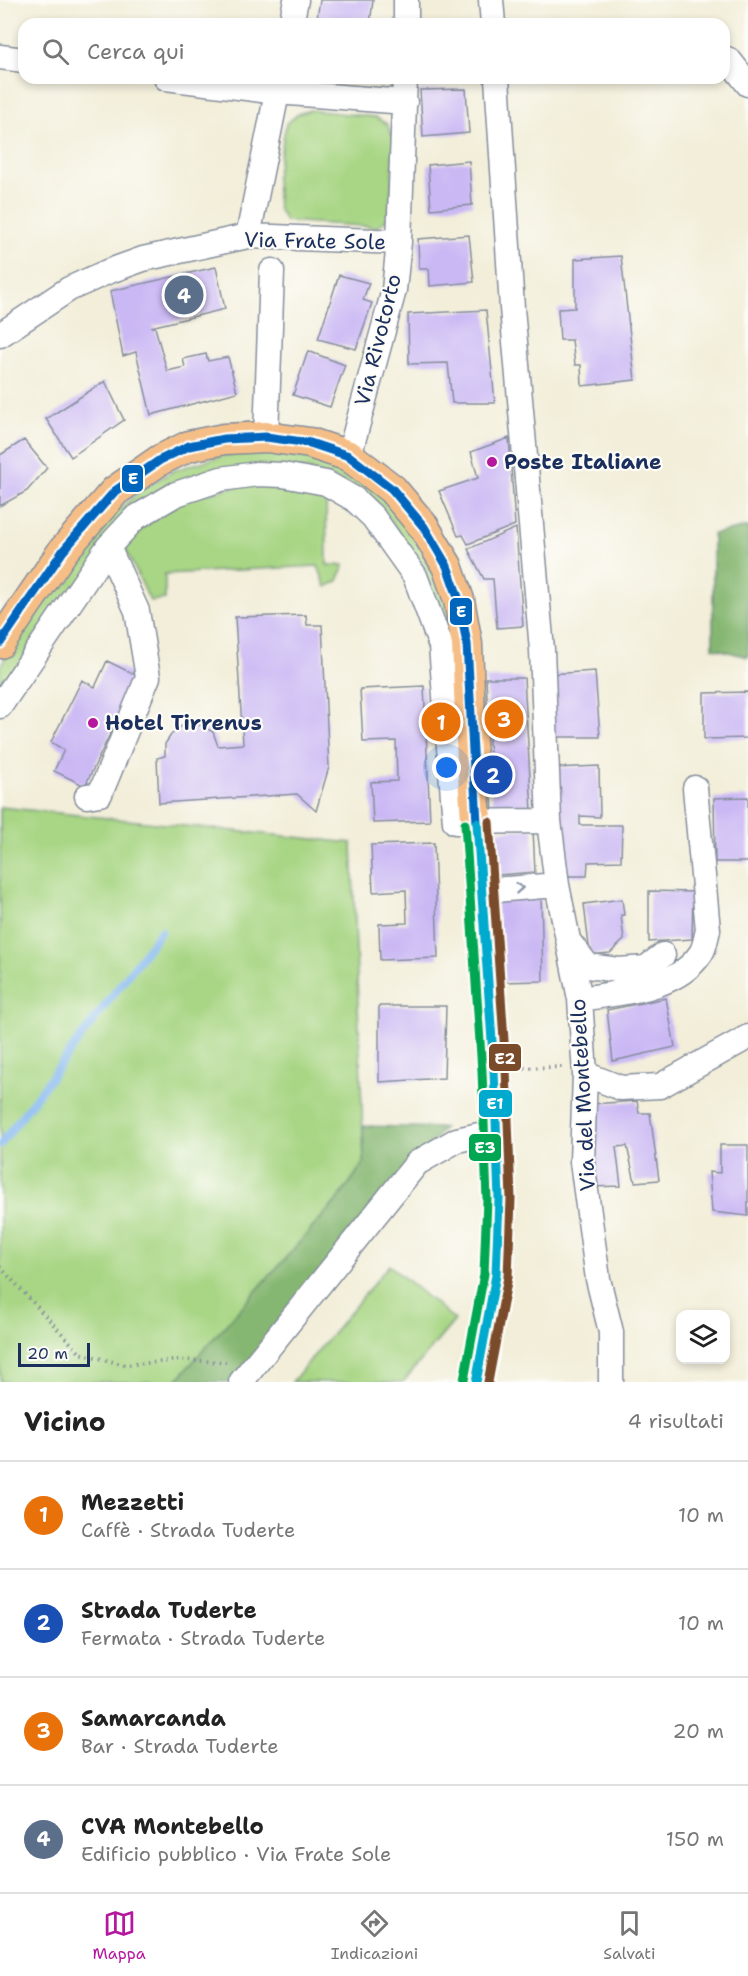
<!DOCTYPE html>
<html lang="it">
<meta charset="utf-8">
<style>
body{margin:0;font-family:"Shantell Sans",sans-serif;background:#f6f6f6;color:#222}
.controls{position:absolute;right:18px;bottom:18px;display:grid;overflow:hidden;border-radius:12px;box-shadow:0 3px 9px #0003}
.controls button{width:54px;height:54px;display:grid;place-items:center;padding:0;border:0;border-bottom:2px solid #e0e0e0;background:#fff;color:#222;font:30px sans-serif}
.scale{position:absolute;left:18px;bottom:15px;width:72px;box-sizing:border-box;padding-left:6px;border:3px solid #1b2f5e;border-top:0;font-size:16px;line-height:21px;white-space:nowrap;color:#1b2f5e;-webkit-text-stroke:4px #fdfcf7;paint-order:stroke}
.you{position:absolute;left:447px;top:768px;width:21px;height:21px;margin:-15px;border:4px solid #fff;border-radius:50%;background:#1a73e8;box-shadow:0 0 0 9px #1a73e833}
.badge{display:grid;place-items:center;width:39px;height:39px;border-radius:50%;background:#b5179e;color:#fff;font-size:20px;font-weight:700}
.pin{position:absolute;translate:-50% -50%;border:3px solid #fff;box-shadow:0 2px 6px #0006}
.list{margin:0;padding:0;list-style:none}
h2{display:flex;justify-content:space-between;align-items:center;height:78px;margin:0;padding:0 24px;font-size:26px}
h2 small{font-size:20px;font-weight:400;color:#767676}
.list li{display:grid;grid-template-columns:39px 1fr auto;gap:18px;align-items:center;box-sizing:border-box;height:108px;padding:0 24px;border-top:2px solid #e0e0e0}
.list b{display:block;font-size:22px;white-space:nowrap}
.list p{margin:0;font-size:20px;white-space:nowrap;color:#767676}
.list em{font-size:20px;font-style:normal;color:#767676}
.icon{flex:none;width:33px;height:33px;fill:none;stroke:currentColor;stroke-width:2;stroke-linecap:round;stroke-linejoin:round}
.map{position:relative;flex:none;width:748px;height:1382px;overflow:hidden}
.search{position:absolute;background:#fff;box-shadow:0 3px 9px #0003;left:18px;right:18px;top:18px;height:66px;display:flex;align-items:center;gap:15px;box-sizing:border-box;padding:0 21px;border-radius:18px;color:#767676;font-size:22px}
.sheet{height:510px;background:#fff}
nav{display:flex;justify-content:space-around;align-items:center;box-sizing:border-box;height:84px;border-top:2px solid #e0e0e0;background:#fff;font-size:16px;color:#767676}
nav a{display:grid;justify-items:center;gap:3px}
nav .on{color:#b5179e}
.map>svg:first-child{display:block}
</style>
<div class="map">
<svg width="748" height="1382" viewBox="0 0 748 1382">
<rect width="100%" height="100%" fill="#fdfcf7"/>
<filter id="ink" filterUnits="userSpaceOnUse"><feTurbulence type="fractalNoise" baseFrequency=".0167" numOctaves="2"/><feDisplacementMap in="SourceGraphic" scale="12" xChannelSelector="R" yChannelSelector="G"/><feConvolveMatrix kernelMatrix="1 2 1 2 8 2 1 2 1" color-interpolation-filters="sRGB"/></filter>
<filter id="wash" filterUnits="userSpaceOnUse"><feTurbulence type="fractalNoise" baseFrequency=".008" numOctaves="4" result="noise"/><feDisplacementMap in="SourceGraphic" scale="24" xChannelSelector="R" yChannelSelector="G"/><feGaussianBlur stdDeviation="1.35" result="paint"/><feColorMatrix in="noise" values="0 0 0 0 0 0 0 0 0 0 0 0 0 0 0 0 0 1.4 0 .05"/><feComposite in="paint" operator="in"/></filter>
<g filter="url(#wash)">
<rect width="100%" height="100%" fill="#f2eed9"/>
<path fill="#a8d684" stroke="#628271" stroke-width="1.5" d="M 310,110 L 375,117 L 387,124 L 394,140 L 390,217 L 377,227 L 285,221 L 278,208 L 276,178 L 286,124 L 298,114 Z
M 250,452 L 288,452 L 333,463 L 370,482 L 409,526 L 438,573 L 453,629 L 443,627 L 438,605 L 424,567 L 374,498 L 346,483 L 307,469 L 157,493 L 0,688 L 0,666 L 91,534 L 142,489 L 175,470 L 221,456 Z
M 263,480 L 326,493 L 327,565 L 344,565 L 338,581 L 326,587 L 318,566 L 165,574 L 165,599 L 150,601 L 123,544 L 154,518 L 190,497 Z
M 0,807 L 352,843 L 364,1163 L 339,1198 L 175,1382 L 0,1382 Z
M 389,1265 L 455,1320 L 403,1382 L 292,1382 Z"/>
<path fill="#86b772" stroke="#507368" stroke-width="1.5" d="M 748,527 L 748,657 L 713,648 L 713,534 Z
M 363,1126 L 444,1128 L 241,1382 L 175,1382 L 339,1198 L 364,1163 Z"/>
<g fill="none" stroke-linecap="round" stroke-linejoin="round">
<path stroke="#82b7f0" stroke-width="8" d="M 0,1145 L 161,931"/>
</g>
<g id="blocks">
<path fill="#cab8f4" d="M 320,0 L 373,0 L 370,24 L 316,24 Z
M 466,89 L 469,133 L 423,137 L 420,90 Z
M 469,161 L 472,205 L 431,209 L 428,165 Z
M 469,235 L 474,282 L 430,286 L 429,269 L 419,269 L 418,239 Z
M 621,256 L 635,380 L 582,386 L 581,365 L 575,365 L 572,340 L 560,340 L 558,309 L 575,308 L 575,259 Z
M 216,267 L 225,309 L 151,327 L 155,327 L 167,371 L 185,367 L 183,359 L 206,354 L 208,361 L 228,357 L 237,392 L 151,415 L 136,352 L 123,356 L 110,291 Z
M 339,275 L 369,283 L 363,300 L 372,303 L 356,349 L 318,339 Z
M 486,310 L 495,403 L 452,403 L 448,363 L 409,364 L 408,314 Z
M 308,351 L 345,365 L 330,407 L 293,395 Z
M 105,381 L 124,420 L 71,457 L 46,419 Z
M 509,438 L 515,525 L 468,544 L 463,535 L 458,536 L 439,491 L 478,478 L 471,452 Z
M 24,440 L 47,468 L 27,491 L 0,506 L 0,455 Z
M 516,528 L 523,626 L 497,628 L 493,579 L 484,579 L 468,549 Z
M 306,615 L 307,625 L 322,625 L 329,767 L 316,811 L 297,794 L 159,803 L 157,758 L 165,756 L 165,744 L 171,735 L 183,725 L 201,725 L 213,732 L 218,746 L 243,744 L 235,617 Z
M 107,661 L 138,676 L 85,786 L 54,771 L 64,750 L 51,742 L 82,680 L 95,687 Z
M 595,671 L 600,737 L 550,737 L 549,674 Z
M 486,678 L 524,678 L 532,811 L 493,814 Z
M 424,686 L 430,821 L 373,823 L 371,782 L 397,781 L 396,741 L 363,742 L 360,689 Z
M 748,692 L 748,738 L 704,739 L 704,693 Z
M 599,766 L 600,817 L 580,816 L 580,825 L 622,825 L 621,861 L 588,862 L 587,876 L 561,876 L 554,768 Z
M 748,797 L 748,862 L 715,862 L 714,798 Z
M 533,829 L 535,872 L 497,875 L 494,831 Z
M 434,843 L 438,958 L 380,960 L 379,924 L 407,923 L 406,890 L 373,892 L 371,845 Z
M 649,891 L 693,892 L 692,939 L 649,942 Z
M 541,893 L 543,981 L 501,982 L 496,895 Z
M 622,899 L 624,915 L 621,915 L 624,940 L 610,953 L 590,955 L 584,904 Z
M 666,998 L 675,1047 L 613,1061 L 607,1010 Z
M 379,1006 L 446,1006 L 444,1078 L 379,1082 Z
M 637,1101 L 639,1113 L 650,1113 L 659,1180 L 635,1182 L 627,1146 L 616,1147 L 621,1186 L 590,1187 L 591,1104 Z
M 720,1145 L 748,1145 L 748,1216 L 712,1212 L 709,1172 L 720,1173 Z"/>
</g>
</g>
<g filter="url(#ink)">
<use href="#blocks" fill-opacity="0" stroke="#868e9c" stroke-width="1.5"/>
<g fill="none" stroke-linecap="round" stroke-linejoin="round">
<g stroke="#868e9c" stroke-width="27">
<path id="minor" d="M 491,0 L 493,24
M 291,24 L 296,0
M 406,24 L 406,0
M 0,57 L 24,60
M 724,58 L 729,60 L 748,84
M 166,78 L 277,92 L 405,102
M 497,78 L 512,308 L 542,650 L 549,821 L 557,885 L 580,999 L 585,1074 L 582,1162 L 598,1279 L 611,1332 L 611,1382
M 248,236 L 280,78
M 0,335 L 69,289 L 107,272 L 143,259 L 248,236 L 399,242
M 266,437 L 272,271
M 349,456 L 394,290 L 399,242 L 405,78
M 0,706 L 108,547 L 135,518 L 176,494 L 221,479 L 257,474 L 283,475 L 326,483 L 354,499 L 373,517 L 415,576 L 441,646 L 455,822 L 549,821
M 87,796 L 100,794 L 148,677 L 137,611 L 108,547
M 481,891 L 557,885
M 569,942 L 588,966 L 618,970 L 646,968 L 663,955
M 580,999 C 620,992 676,991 701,953 C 705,947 706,937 708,930 L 695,788
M 585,1074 L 621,1088 L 660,1086 L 748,1037
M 241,1382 L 417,1163 L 457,1140 L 497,1131"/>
</g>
<g stroke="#868e9c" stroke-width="33">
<path id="major" d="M 0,643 L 63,551 L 115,491 L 160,460 L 189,446 L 224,439 L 266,437 L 310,443 L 349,456 L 392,489 L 424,527 L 447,566 L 459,600 L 467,644 L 472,763 L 494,1070 L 499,1199 L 496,1275 L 476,1382"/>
</g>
<path stroke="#868e9c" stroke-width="4" stroke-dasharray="1.5 4.5" stroke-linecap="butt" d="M 518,1068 L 562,1067
M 0,1267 L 80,1353 L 125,1365 L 182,1360 L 226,1362"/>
<use href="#minor" stroke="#fff" stroke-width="24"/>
<use href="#major" stroke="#f6be87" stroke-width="30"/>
<g stroke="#fdfcf7" stroke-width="14">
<path id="bus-1" d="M 0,643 L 63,551 L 115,491 L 160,460 L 189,446 L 224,439 L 266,437 L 310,443 L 349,456 L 392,489 L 424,527 L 447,566 L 459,600 L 467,644 L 477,823"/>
</g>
<g stroke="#fdfcf7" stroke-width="14">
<path id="bus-2" d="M 476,1382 L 496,1275 L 499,1199 L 494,1070 L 477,823"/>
</g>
<g stroke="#fdfcf7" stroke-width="14">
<path id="bus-3" d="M 488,1382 L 508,1277 L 511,1199 L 506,1069 L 489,822"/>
</g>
<g stroke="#fdfcf7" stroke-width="14">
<path id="bus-4" d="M 464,1380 L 484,1274 L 487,1199 L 482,1071 L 465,824"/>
</g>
<use href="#bus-1" stroke="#0065bd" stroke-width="9"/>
<use href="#bus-2" stroke="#00a9ce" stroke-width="9"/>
<use href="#bus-3" stroke="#7a4b2a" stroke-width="9"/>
<use href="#bus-4" stroke="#00a651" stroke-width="9"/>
</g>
<defs><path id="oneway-chevron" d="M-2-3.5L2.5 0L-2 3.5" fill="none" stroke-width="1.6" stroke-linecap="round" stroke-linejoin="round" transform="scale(1.5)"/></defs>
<use stroke="#8d97ae" href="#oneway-chevron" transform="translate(519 888) rotate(-4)"/>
</g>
<g fill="#b5179e" stroke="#fdfcf7" stroke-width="2">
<circle cx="492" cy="462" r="6"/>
<circle cx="93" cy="723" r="6"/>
</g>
<g text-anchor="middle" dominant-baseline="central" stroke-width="4.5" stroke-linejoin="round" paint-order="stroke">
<g font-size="21" fill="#1b2f5e" stroke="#fdfcf7">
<text transform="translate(315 241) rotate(1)">Via Frate Sole</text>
<text transform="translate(378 340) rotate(-76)">Via Rivotorto</text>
<text transform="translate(583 1095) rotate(-93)">Via del Montebello</text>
</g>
<g font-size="21" font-weight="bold" fill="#1b2f5e" stroke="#fdfcf7" text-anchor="start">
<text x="504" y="462">Poste Italiane</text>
<text x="105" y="723">Hotel Tirrenus</text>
</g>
</g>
<g stroke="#fdfcf7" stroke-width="2">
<rect x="121" y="464" width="23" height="29" rx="6" fill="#0065bd"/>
<rect x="449" y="597" width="24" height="29" rx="6" fill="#0065bd"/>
<rect x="488" y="1043" width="34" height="29" rx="6" fill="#7a4b2a"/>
<rect x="478" y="1089" width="35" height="29" rx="6" fill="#00a9ce"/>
<rect x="468" y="1133" width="34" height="29" rx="6" fill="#00a651"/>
</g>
<g font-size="16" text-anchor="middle" font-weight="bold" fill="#fff">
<text x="133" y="484">E</text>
<text x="461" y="617">E</text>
<text x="505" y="1064">E2</text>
<text x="495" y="1109">E1</text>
<text x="485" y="1153">E3</text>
</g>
</svg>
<div class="controls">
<button><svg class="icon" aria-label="layers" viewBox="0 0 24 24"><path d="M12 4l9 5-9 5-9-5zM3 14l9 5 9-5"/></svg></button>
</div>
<div class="scale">20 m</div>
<div class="you"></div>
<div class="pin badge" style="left:441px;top:722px;background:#e8710a">1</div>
<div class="pin badge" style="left:493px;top:775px;background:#1a4fb4">2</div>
<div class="pin badge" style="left:504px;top:719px;background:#e8710a">3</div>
<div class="pin badge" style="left:184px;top:295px;background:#5c6f8a">4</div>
<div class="search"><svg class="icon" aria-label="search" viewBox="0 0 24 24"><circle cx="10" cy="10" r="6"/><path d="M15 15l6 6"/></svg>Cerca qui</div>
</div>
<section class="sheet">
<h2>Vicino<small>4 risultati</small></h2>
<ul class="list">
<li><span class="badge" style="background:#e8710a">1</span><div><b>Mezzetti</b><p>Caffè · Strada Tuderte</p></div><em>10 m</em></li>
<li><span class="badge" style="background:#1a4fb4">2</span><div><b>Strada Tuderte</b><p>Fermata · Strada Tuderte</p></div><em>10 m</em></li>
<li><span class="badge" style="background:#e8710a">3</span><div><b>Samarcanda</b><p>Bar · Strada Tuderte</p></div><em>20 m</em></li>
<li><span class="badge" style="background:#5c6f8a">4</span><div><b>CVA Montebello</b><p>Edificio pubblico · Via Frate Sole</p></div><em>150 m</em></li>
</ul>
</section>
<nav>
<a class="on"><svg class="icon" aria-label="map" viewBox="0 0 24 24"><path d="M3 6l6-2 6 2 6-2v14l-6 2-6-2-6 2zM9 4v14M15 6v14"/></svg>Mappa</a>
<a><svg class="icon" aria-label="directions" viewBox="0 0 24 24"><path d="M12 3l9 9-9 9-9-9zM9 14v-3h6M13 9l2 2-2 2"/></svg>Indicazioni</a>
<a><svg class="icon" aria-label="saved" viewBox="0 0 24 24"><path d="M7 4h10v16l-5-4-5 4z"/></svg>Salvati</a>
</nav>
